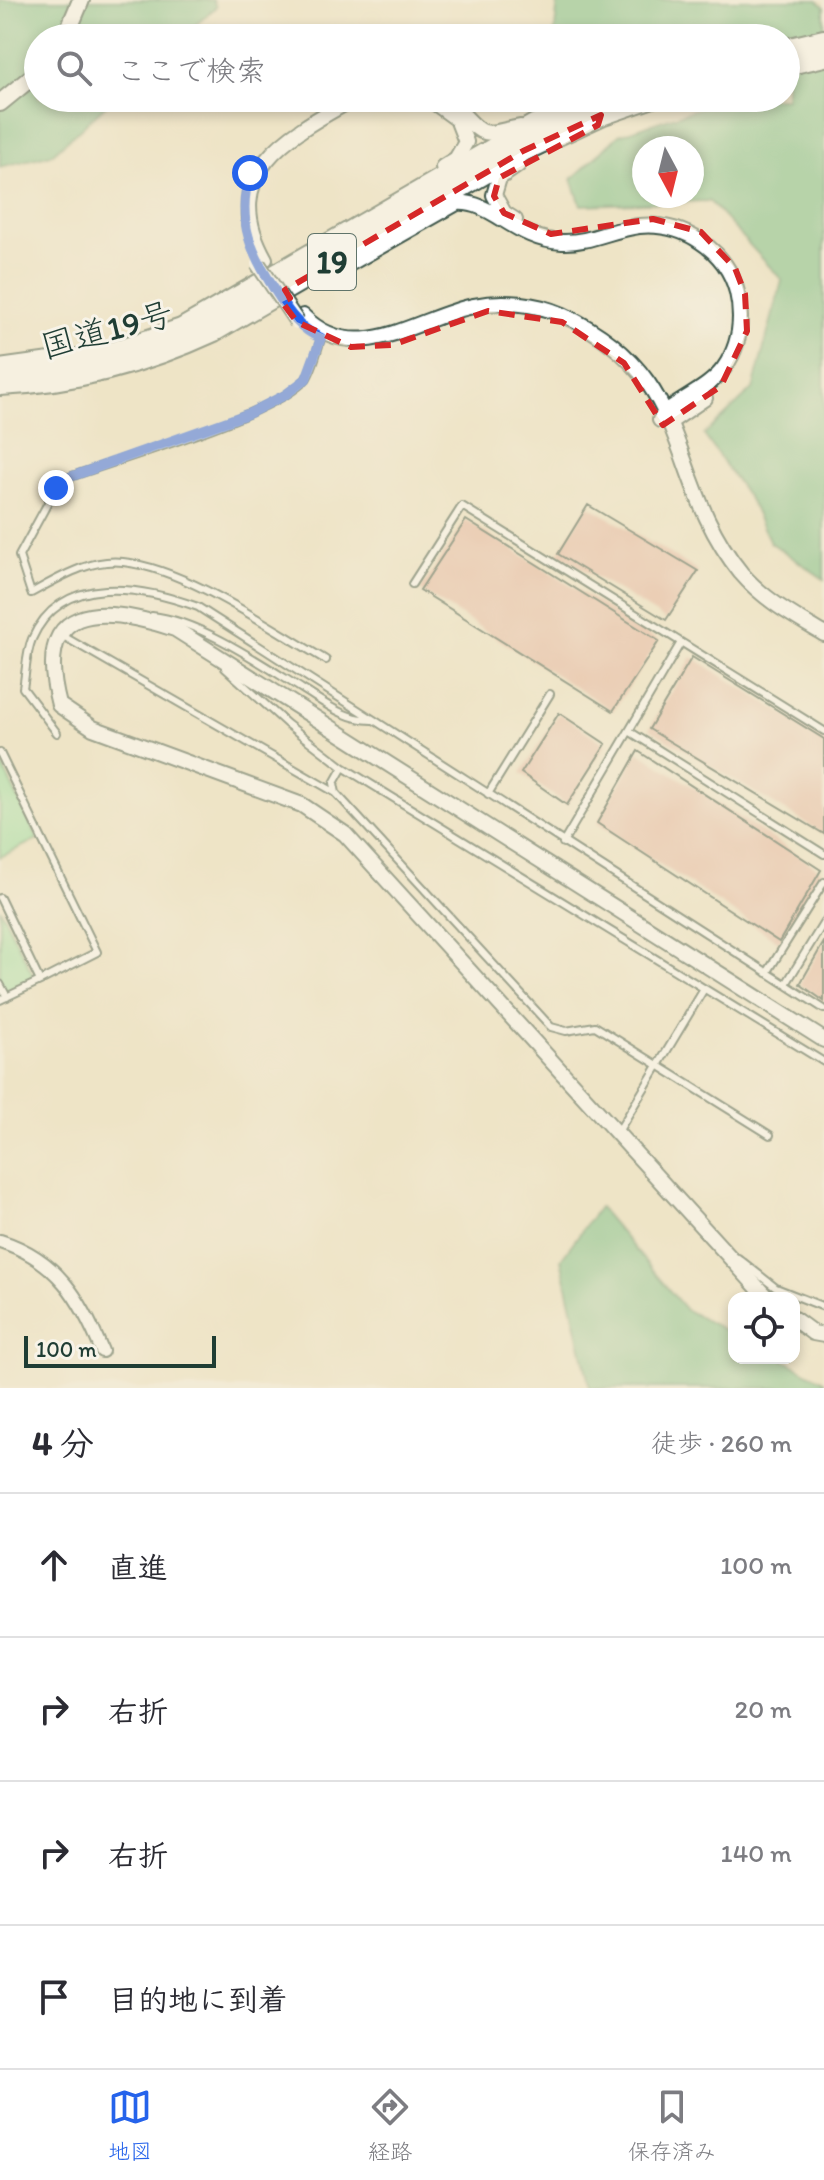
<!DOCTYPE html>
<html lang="ja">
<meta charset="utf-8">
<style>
body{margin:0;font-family:Itim,"Klee One",sans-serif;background:#f7f7f7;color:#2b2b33}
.controls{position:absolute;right:24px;bottom:24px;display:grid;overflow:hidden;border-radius:16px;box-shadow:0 4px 12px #0003}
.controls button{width:72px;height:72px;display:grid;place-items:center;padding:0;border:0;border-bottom:2px solid #e1e1e2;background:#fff;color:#2b2b33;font:40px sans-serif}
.compass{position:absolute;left:632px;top:136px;width:72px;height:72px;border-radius:50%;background:#fff;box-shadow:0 4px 12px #0003;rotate:173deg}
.scale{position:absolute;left:24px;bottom:20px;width:192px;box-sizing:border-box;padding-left:8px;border:4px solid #1f3d34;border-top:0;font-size:22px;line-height:28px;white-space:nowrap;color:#1f3d34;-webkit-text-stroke:6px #f7f3e8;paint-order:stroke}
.stop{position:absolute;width:24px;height:24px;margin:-18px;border:6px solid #2563eb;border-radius:50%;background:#fff}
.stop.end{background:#2563eb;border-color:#fff;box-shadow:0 2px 8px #0008}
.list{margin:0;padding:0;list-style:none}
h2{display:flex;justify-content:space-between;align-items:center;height:104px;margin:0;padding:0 32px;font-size:34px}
h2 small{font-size:26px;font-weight:400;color:#7c7c81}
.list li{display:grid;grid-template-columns:52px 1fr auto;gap:24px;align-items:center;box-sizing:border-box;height:144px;padding:0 32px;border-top:2px solid #e1e1e2}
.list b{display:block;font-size:30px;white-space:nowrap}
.list em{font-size:26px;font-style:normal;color:#7c7c81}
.icon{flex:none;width:44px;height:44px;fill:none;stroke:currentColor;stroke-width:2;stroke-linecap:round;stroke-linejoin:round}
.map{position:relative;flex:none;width:824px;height:1388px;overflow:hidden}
.search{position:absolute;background:#fff;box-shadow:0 4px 12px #0003;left:24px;right:24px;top:24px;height:88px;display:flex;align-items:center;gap:20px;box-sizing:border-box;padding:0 28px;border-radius:44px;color:#7c7c81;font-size:30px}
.sheet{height:680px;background:#fff}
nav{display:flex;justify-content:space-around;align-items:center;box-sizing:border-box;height:112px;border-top:2px solid #e1e1e2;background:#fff;font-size:22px;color:#7c7c81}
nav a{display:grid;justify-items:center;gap:4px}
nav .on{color:#2563eb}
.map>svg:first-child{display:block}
</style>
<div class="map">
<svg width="824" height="1388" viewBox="0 0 824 1388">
<rect width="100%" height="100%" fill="#f7f3e8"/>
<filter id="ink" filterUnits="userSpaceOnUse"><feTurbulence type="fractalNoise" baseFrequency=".0125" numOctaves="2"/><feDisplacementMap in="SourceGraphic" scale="16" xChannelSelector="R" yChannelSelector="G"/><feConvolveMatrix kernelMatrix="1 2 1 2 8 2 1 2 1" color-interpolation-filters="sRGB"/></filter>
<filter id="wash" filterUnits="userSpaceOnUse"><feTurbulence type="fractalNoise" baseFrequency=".006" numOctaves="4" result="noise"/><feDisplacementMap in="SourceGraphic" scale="32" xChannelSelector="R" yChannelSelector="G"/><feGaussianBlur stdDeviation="1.8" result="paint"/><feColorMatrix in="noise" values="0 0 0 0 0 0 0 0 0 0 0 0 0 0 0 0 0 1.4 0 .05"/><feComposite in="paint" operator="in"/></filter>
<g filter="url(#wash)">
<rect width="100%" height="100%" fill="#eee4c6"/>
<path fill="#8fe09f" stroke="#578e6a" stroke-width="2" d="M 0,761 L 38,839 L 0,857 Z
M 0,908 L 35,979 L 0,996 Z"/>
<path fill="#73be86" stroke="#497e5d" stroke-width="2" fill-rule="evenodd" d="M 0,0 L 213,0 L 216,7 L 181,38 L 38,38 L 38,98 L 114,98 L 52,154 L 0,167 Z
M 558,0 L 817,0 L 824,7 L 824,579 L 770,542 L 749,499 L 704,435 L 753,389 L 782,280 L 709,201 L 581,205 L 572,179 L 619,135 L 729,98 L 786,98 L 786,38 L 748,38 L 746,32 L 703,38 L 554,38 ZM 644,148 L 692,148 L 692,196 L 644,196 Z
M 599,1207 L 686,1310 L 734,1335 L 734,1358 L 780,1358 L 824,1381 L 824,1388 L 590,1388 L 561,1259 Z"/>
<g id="blocks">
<path fill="#e3a994" d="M 588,505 L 698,571 L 666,620 L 558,554 Z
M 466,520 L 659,641 L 613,711 L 420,590 Z
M 692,657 L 824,739 L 824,834 L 649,729 Z
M 559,713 L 606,744 L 567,805 L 521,773 Z
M 638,751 L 821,870 L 779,942 L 597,823 Z
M 824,942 L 824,1001 L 800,984 Z"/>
</g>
</g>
<g filter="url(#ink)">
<use href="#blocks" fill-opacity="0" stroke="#3e564a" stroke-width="2"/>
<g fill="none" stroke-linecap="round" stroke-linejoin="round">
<g stroke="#3e564a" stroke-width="10">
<path id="service" d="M 323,333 C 318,346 314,368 306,379 C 279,413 118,460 70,477 L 56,488 L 19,556 L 31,593 C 59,578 90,558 123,562 C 187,569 269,627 326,660
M 412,584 L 462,506 L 824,731
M 152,616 C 198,620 262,664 302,689 C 325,703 346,721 374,720
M 63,636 L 336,793
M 225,668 L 287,724 L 343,767 L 824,1062
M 629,731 L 824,854
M 57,733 L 23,688 C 26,673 26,653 32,639 C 62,571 143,587 198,607 L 824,1009
M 0,753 L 97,952 L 40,981
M 343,767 L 334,783 L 336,793 L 551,1027 L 566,1031 L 595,1026 L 770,1135
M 488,794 L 550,694
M 563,843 L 680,644
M 0,898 L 40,981 L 0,1000
M 767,973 L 824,882
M 0,984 L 7,997
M 786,984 L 824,922
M 618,1132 L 704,989
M 738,1258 L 776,1288 L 824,1307"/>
</g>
<g stroke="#3e564a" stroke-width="16">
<path id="minor" d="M 0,1241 C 57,1259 81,1299 102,1351"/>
</g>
<g stroke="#3e564a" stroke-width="18">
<path id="tertiary" d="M 428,98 L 457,119 L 466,142 L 456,159 L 443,167
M 460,111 C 486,140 484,134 520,127
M 515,220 L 504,213 L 494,195 L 499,178 L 518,165
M 265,259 C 216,172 290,134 355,98
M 328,276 L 457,203 C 492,200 515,240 562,242 C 589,243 613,229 639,226 C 683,222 726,249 737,292 C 743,318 740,345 724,368 C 707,392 667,404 660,420
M 303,316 C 356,369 416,318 473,306 C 502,300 536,303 563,315 C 697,377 664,478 741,573 C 764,600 794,616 824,634
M 661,420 L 670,422 L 705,398
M 767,1298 L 345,834 L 302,805 L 93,728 L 59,705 C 32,602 100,604 175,629 L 824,1040
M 794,1319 L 813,1333 L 824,1335"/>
</g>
<g stroke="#3e564a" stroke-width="20">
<path id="secondary" d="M 65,38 L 81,0
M 0,103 L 38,72"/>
</g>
<g stroke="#3e564a" stroke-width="24">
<path id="trunk" d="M 786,49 L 824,40
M 786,65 L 824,56
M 0,370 L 101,356 L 182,329 L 536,124 L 605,98
M 0,385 C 74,382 147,362 214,331 L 523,151 L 601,115 L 650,98"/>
</g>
<use href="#service" stroke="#fff" stroke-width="6"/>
<use href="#minor" stroke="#fff" stroke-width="12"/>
<use href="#tertiary" stroke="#fff" stroke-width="14"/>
<use href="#secondary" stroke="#fff" stroke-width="16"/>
<use href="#trunk" stroke="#fff" stroke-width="20"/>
<g stroke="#3e564a" stroke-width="18" stroke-linecap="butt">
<path id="tertiary-bridge" d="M 258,264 L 297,322"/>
</g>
<use href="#tertiary-bridge" stroke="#fff" stroke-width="14"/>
</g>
</g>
<g fill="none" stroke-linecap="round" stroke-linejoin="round" filter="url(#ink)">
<path stroke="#2563eb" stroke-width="10" d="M 56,488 L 70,477 L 250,413 L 285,395 L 306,379 L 321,338 C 301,330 289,313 278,295 C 252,255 235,221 250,173"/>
</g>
<path d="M0 0H824V1388H0ZM 601,115 L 598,125 L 499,178 L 494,196 L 504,213 L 551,234 L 653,219 L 701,232 L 735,268 L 745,294 L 747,331 L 721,386 L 663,425 L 624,363 L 562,322 L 488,311 L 392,345 L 351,347 L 297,322 L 282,302 L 290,298 L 285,290 L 523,151 Z" fill="#eee4c6" fill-opacity=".55" fill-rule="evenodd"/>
<path fill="none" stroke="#d62828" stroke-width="6" stroke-dasharray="16 10" stroke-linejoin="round" d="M 601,115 L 598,125 L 499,178 L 494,196 L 504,213 L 551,234 L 653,219 L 701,232 L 735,268 L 745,294 L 747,331 L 721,386 L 663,425 L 624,363 L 562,322 L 488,311 L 392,345 L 351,347 L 297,322 L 282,302 L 290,298 L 285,290 L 523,151 Z"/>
<g text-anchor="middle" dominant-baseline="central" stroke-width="6" stroke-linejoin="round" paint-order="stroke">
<rect fill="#f7f3e8" stroke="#60746a" stroke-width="2" x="308" y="234" width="48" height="56" rx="6"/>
<g font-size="32" font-weight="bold" fill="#1f3d34">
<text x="332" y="262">19</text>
</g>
<g font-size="34" fill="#1f3d34" stroke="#f7f3e8">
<text transform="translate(107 330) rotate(-15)">国道19号</text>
</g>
</g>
</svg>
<div class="controls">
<button><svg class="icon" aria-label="locate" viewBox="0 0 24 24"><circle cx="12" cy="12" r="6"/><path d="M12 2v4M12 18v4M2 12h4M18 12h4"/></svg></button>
</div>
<svg class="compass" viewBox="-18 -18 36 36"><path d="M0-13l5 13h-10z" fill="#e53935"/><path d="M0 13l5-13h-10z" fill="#7c7c81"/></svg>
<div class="scale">100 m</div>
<div class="stop" style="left:250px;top:173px"></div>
<div class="stop end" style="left:56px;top:488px"></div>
<div class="search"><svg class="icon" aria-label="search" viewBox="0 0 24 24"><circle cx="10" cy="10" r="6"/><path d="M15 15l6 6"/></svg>ここで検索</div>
</div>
<section class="sheet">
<h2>4 分<small>徒歩 · 260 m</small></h2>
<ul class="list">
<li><svg class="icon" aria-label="ahead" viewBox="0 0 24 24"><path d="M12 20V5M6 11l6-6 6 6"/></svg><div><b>直進</b></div><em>100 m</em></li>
<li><svg class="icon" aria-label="right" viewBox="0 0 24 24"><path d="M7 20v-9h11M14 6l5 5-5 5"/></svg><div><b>右折</b></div><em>20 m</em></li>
<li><svg class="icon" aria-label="right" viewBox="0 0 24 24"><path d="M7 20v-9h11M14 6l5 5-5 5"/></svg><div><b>右折</b></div><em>140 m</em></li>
<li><svg class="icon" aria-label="arrive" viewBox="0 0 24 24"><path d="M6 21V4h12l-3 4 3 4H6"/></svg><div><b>目的地に到着</b></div></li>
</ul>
</section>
<nav>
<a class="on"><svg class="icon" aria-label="map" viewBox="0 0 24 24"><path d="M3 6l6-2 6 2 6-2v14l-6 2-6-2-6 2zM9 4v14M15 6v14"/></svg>地図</a>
<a><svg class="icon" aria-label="directions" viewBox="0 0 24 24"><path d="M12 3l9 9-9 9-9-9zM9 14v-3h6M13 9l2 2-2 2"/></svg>経路</a>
<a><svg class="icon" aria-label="saved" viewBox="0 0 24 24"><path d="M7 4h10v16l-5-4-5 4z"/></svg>保存済み</a>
</nav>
